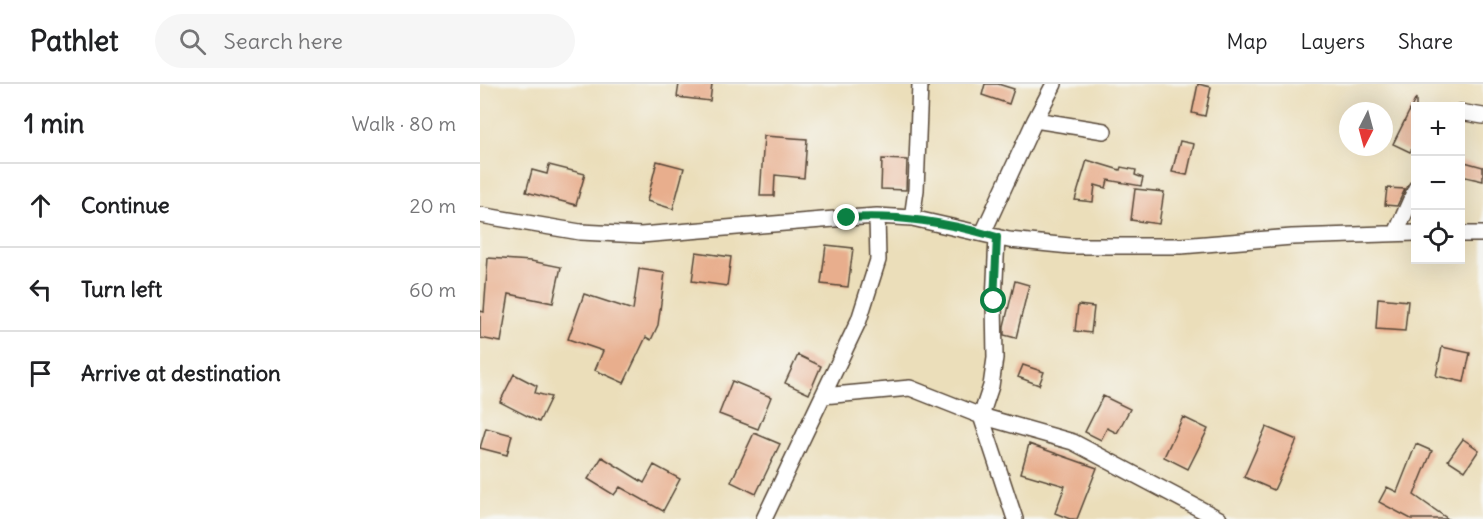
<!DOCTYPE html>
<meta charset="utf-8">
<style>
body{margin:0;font-family:Delius,sans-serif;background:#f6f6f6;color:#202124}
.controls{position:absolute;right:18px;top:18px;display:grid;overflow:hidden;border-radius:0px;box-shadow:0 6px 24px #0002}
.controls button{width:54px;height:54px;display:grid;place-items:center;padding:0;border:0;border-bottom:2px solid #e0e0e0;background:#fff;color:#202124;font:30px sans-serif}
.compass{position:absolute;left:859px;top:18px;width:54px;height:54px;border-radius:50%;background:#fff;box-shadow:0 6px 24px #0002;rotate:186deg}
.stop{position:absolute;width:18px;height:18px;margin:-14px;border:4px solid #0b8043;border-radius:50%;background:#fff}
.stop.end{background:#0b8043;border-color:#fff;box-shadow:0 2px 6px #0008}
.list{margin:0;padding:0;list-style:none}
h2{display:flex;justify-content:space-between;align-items:center;height:78px;margin:0;padding:0 24px;font-size:26px}
h2 small{font-size:20px;font-weight:400;color:#757577}
.list li{display:grid;grid-template-columns:39px 1fr auto;gap:18px;align-items:center;box-sizing:border-box;height:84px;padding:0 24px;border-top:2px solid #e0e0e0}
.list b{display:block;font-size:22px;white-space:nowrap}
.list em{font-size:20px;font-style:normal;color:#757577}
.icon{flex:none;width:33px;height:33px;fill:none;stroke:currentColor;stroke-width:2;stroke-linecap:round;stroke-linejoin:round}
.map{position:relative;flex:none;width:1003px;height:435px;overflow:hidden}
header{display:flex;align-items:center;gap:36px;box-sizing:border-box;height:84px;padding:0 30px;background:#fff;border-bottom:2px solid #e0e0e0}
header strong{font-size:28px}
nav{display:flex;gap:33px;margin-inline-start:auto;font-size:21px}
.search{width:420px;height:54px;background:#f6f6f6;display:flex;align-items:center;gap:15px;box-sizing:border-box;padding:0 21px;border-radius:33px;color:#757577;font-size:22px}
main{display:flex}
aside{flex:1;background:#fff}
.map>svg:first-child{display:block}
</style>
<header>
<strong>Pathlet</strong>
<div class="search"><svg class="icon" aria-label="search" viewBox="0 0 24 24"><circle cx="10" cy="10" r="6"/><path d="M15 15l6 6"/></svg>Search here</div>
<nav><a>Map</a><a>Layers</a><a>Share</a></nav>
</header>
<main>
<aside>
<h2>1 min<small>Walk · 80 m</small></h2>
<ul class="list">
<li><svg class="icon" aria-label="ahead" viewBox="0 0 24 24"><path d="M12 20V5M6 11l6-6 6 6"/></svg><div><b>Continue</b></div><em>20 m</em></li>
<li><svg class="icon" aria-label="left" viewBox="0 0 24 24"><path d="M17 20v-9H6M10 6l-5 5 5 5"/></svg><div><b>Turn left</b></div><em>60 m</em></li>
<li><svg class="icon" aria-label="arrive" viewBox="0 0 24 24"><path d="M6 21V4h12l-3 4 3 4H6"/></svg><div><b>Arrive at destination</b></div></li>
</ul>
</aside>
<div class="map">
<svg width="1003" height="435" viewBox="0 0 1003 435">
<rect width="100%" height="100%" fill="#f6f6f2"/>
<filter id="ink" filterUnits="userSpaceOnUse"><feTurbulence type="fractalNoise" baseFrequency=".0167" numOctaves="2"/><feDisplacementMap in="SourceGraphic" scale="12" xChannelSelector="R" yChannelSelector="G"/><feConvolveMatrix kernelMatrix="1 2 1 2 8 2 1 2 1" color-interpolation-filters="sRGB"/></filter>
<filter id="wash" filterUnits="userSpaceOnUse"><feTurbulence type="fractalNoise" baseFrequency=".008" numOctaves="4" result="noise"/><feDisplacementMap in="SourceGraphic" scale="24" xChannelSelector="R" yChannelSelector="G"/><feGaussianBlur stdDeviation="1.35" result="paint"/><feColorMatrix in="noise" values="0 0 0 0 0 0 0 0 0 0 0 0 0 0 0 0 0 1.4 0 .05"/><feComposite in="paint" operator="in"/></filter>
<g filter="url(#wash)">
<rect width="100%" height="100%" fill="#ebdeba"/>
<g id="blocks">
<path fill="#e8ae8d" d="M 199,0 L 232,0 L 230,17 L 197,13 Z
M 505,0 L 518,0 L 534,5 L 529,20 L 502,11 Z
M 718,0 L 731,3 L 725,32 L 712,29 Z
M 936,14 L 936,57 L 930,68 L 913,60 Z
M 284,52 L 327,55 L 324,94 L 295,91 L 294,112 L 280,112 Z
M 700,57 L 714,60 L 707,91 L 692,88 Z
M 402,75 L 427,76 L 426,106 L 401,105 Z
M 607,76 L 640,86 L 641,83 L 656,86 L 655,91 L 663,94 L 661,102 L 628,96 L 626,104 L 615,101 L 613,118 L 595,116 Z
M 177,77 L 204,84 L 193,125 L 167,117 Z
M 981,77 L 1003,83 L 1003,97 L 981,92 Z
M 69,81 L 105,90 L 96,121 L 46,108 L 52,86 L 67,90 Z
M 907,104 L 925,105 L 917,122 L 905,121 Z
M 655,105 L 684,108 L 679,140 L 651,136 Z
M 346,161 L 373,164 L 368,203 L 341,200 Z
M 216,168 L 251,173 L 247,202 L 212,197 Z
M 8,174 L 51,177 L 81,183 L 73,219 L 29,210 L 21,258 L 0,254 L 0,227 L 4,228 Z
M 159,185 L 185,189 L 178,241 L 171,256 L 166,253 L 144,299 L 115,286 L 123,267 L 88,255 L 104,210 L 153,226 Z
M 535,197 L 549,201 L 536,254 L 524,251 L 524,242 Z
M 898,214 L 928,217 L 925,247 L 896,245 Z
M 598,221 L 614,223 L 611,249 L 595,247 Z
M 962,263 L 990,269 L 984,298 L 956,292 Z
M 318,271 L 341,282 L 329,310 L 305,299 Z
M 543,281 L 564,288 L 559,301 L 538,293 Z
M 34,290 L 57,302 L 55,309 L 71,313 L 59,338 L 20,318 Z
M 252,297 L 291,313 L 278,345 L 239,330 Z
M 623,312 L 650,325 L 637,349 L 627,344 L 621,356 L 605,348 Z
M 703,333 L 728,345 L 708,385 L 684,373 Z
M 786,343 L 817,356 L 794,406 L 764,393 Z
M 6,344 L 32,351 L 27,371 L 0,364 Z
M 274,349 L 300,360 L 276,410 L 251,398 Z
M 983,355 L 999,366 L 985,387 L 968,376 Z
M 549,360 L 617,384 L 597,435 L 590,435 L 575,429 L 585,402 L 541,389 Z
M 936,360 L 952,367 L 934,411 L 968,435 L 931,435 L 899,418 L 907,403 L 917,408 Z
M 122,373 L 164,399 L 174,381 L 200,395 L 183,427 L 140,403 L 134,411 L 108,395 Z"/>
</g>
</g>
<g filter="url(#ink)">
<use href="#blocks" fill-opacity="0" stroke="#554535" stroke-width="1.5"/>
<g fill="none" stroke-linecap="round" stroke-linejoin="round">
<g stroke="#554535" stroke-width="18">
<path id="street" d="M 980,28 L 1003,32
M 555,36 L 624,47
M 0,131 L 100,148 L 161,151 L 367,134 L 397,132 L 432,134 L 529,156 L 590,162 L 701,162 L 812,153 L 936,149
M 432,134 L 436,106 L 440,0
M 503,149 L 555,36 L 574,0
M 916,149 L 936,104
M 980,150 L 1003,150
M 517,153 L 514,217 L 515,274 L 511,302 L 501,332 L 535,435
M 343,312 L 430,304 L 501,332 L 593,358 L 739,435
M 284,435 L 379,236 L 398,176 L 397,132"/>
</g>
<use href="#street" stroke="#fff" stroke-width="15"/>
</g>
</g>
<g fill="none" stroke-linecap="round" stroke-linejoin="round" filter="url(#ink)">
<path stroke="#0b8043" stroke-width="8" d="M 367,134 C 421,131 465,138 517,153 L 514,217"/>
</g>
</svg>
<div class="controls">
<button>+</button>
<button>−</button>
<button><svg class="icon" aria-label="locate" viewBox="0 0 24 24"><circle cx="12" cy="12" r="6"/><path d="M12 2v4M12 18v4M2 12h4M18 12h4"/></svg></button>
</div>
<svg class="compass" viewBox="-18 -18 36 36"><path d="M0-13l5 13h-10z" fill="#e53935"/><path d="M0 13l5-13h-10z" fill="#757577"/></svg>
<div class="stop" style="left:514px;top:217px"></div>
<div class="stop end" style="left:367px;top:134px"></div>
</div>
</main>
